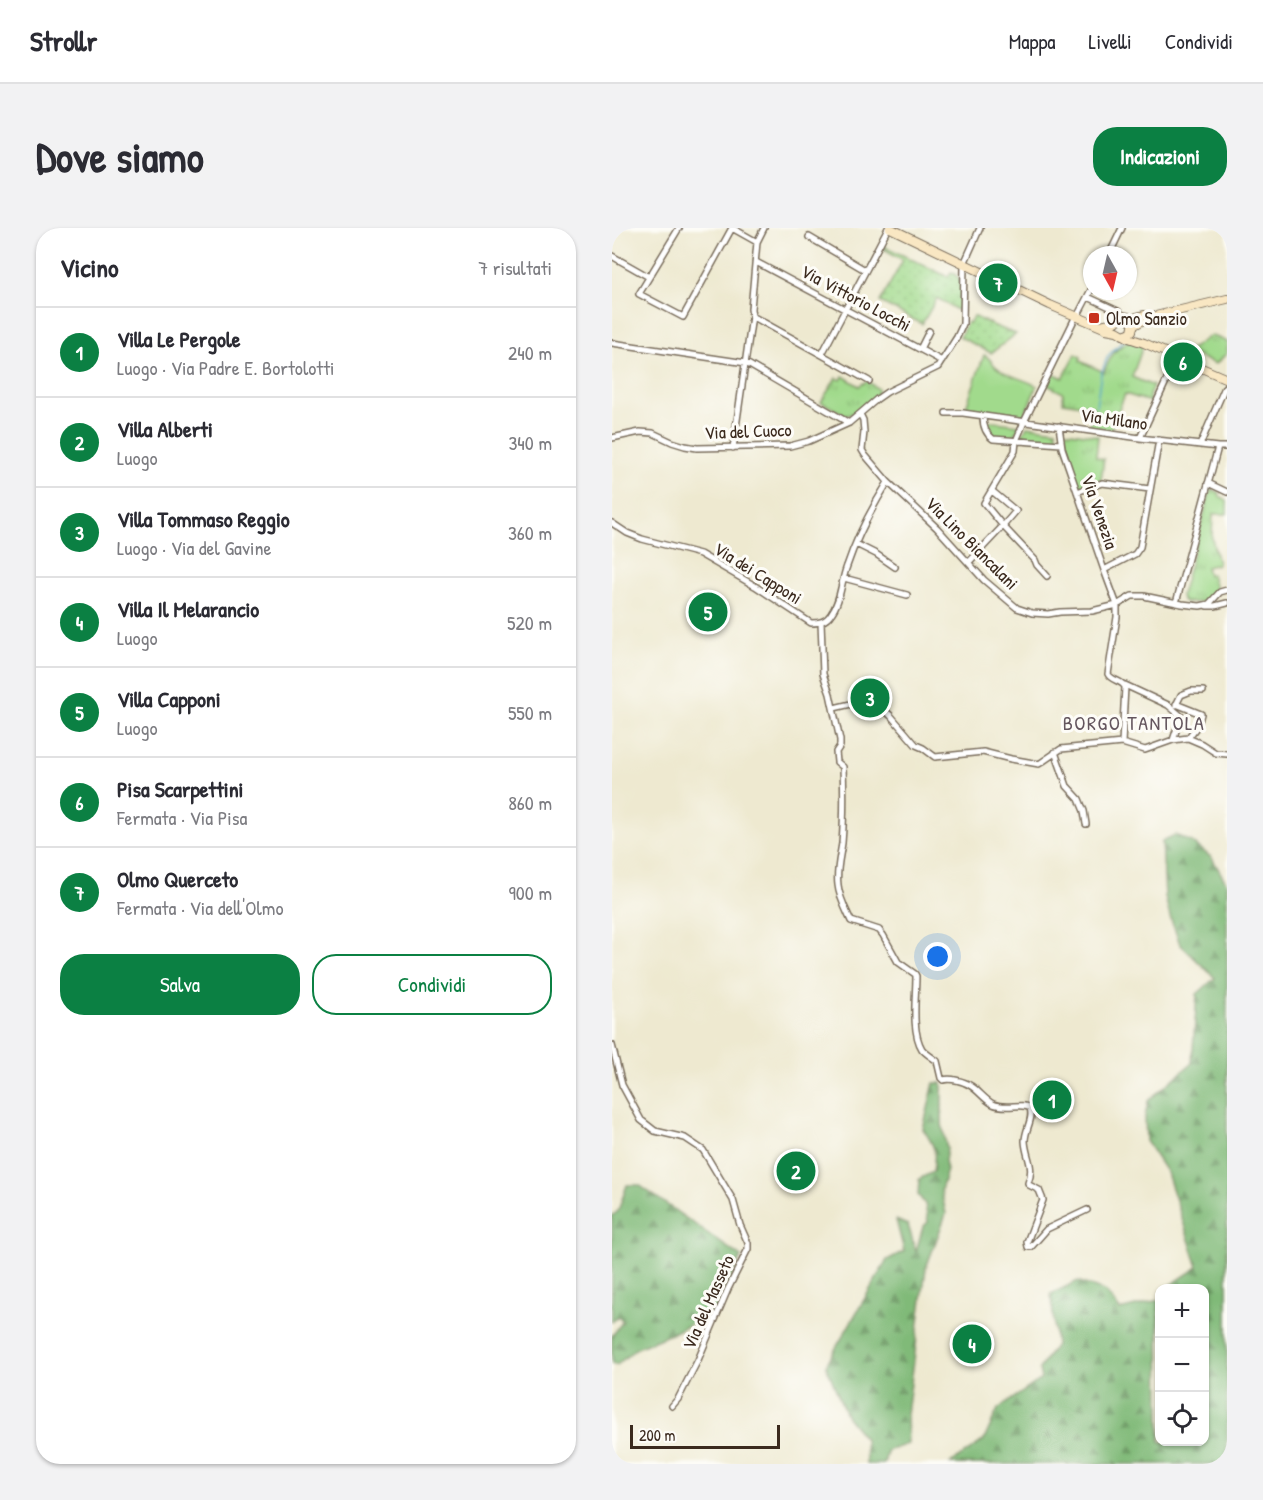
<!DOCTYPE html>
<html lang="it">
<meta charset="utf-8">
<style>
body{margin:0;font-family:"Patrick Hand",sans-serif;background:#f2f2f3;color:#2b2b33}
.controls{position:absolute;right:18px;bottom:18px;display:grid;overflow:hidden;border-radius:12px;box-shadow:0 2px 4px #0004}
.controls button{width:54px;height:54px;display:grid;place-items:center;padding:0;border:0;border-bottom:2px solid #e1e1e2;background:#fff;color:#2b2b33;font:30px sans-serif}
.compass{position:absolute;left:471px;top:18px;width:54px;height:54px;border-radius:50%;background:#fff;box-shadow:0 2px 4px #0004;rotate:172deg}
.scale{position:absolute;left:18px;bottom:15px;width:150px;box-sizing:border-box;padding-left:6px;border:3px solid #3b2a1e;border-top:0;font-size:16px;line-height:21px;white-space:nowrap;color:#3b2a1e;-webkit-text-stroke:4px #fdfcf7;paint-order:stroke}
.you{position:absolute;left:326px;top:729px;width:21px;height:21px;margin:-15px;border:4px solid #fff;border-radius:50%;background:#1a73e8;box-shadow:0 0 0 9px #1a73e833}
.badge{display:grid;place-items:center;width:39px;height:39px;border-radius:50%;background:#0b8043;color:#fff;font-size:20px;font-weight:700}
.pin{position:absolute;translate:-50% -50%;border:3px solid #fff;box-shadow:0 2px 6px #0006}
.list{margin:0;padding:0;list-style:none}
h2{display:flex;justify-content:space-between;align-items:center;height:78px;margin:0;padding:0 24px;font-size:26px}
h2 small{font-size:20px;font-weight:400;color:#7c7c81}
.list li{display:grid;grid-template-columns:39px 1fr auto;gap:18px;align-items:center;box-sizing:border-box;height:90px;padding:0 24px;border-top:2px solid #e1e1e2}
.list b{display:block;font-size:22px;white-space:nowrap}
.list p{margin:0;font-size:20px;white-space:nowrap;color:#7c7c81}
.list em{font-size:20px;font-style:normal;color:#7c7c81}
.actions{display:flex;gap:12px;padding:18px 24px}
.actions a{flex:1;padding:14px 0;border:2px solid #0b8043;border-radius:24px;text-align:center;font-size:21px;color:#0b8043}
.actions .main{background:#0b8043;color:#fff}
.icon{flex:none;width:33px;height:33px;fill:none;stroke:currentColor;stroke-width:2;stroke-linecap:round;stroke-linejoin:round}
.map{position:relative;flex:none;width:615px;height:1236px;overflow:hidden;border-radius:24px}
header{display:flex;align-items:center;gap:36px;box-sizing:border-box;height:84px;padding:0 30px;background:#fff;border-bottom:2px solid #e1e1e2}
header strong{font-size:28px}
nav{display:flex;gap:33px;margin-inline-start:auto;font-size:21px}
.intro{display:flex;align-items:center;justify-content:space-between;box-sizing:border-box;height:144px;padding:0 36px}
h1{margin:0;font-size:42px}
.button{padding:15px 27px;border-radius:24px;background:#0b8043;color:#fff;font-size:21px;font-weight:700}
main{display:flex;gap:36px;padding:0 36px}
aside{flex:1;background:#fff;border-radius:24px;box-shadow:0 2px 4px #0004}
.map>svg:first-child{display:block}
</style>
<header>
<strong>Strollr</strong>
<nav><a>Mappa</a><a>Livelli</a><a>Condividi</a></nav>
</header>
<div class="intro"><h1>Dove siamo</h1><a class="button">Indicazioni</a></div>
<main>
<aside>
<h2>Vicino<small>7 risultati</small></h2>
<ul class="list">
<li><span class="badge">1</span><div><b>Villa Le Pergole</b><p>Luogo · Via Padre E. Bortolotti</p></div><em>240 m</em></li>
<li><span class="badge">2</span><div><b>Villa Alberti</b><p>Luogo</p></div><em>340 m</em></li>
<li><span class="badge">3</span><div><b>Villa Tommaso Reggio</b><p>Luogo · Via del Gavine</p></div><em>360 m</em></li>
<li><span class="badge">4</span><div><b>Villa Il Melarancio</b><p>Luogo</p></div><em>520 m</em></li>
<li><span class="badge">5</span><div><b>Villa Capponi</b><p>Luogo</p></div><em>550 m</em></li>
<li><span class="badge">6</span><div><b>Pisa Scarpettini</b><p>Fermata · Via Pisa</p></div><em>860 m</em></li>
<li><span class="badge">7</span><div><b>Olmo Querceto</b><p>Fermata · Via dell'Olmo</p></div><em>900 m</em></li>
</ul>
<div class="actions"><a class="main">Salva</a><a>Condividi</a></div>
</aside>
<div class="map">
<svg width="615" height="1236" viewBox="0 0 615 1236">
<defs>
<pattern id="forest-firs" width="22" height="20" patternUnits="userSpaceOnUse" patternTransform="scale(1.5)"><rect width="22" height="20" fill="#80ba78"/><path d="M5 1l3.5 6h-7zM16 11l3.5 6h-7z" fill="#6a9762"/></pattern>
<pattern id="park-tufts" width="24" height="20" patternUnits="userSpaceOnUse" patternTransform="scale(1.5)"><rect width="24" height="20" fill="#a1da8c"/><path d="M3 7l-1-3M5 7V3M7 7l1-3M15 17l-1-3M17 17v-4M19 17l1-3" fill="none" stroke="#8cbb78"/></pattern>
<pattern id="garden-dots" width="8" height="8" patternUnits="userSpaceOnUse" patternTransform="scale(1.5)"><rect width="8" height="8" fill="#a1da8c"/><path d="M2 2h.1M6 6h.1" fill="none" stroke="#8cbb78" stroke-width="1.8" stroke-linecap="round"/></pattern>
</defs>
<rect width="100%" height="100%" fill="#fdfcf7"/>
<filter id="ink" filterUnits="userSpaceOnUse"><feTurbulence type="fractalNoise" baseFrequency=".0167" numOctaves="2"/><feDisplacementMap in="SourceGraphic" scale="12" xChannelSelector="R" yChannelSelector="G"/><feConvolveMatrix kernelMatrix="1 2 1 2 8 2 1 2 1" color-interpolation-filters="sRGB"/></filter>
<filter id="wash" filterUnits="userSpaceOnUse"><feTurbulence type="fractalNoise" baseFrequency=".008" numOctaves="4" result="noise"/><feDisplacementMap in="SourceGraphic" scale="24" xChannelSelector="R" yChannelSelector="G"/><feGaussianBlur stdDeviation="1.35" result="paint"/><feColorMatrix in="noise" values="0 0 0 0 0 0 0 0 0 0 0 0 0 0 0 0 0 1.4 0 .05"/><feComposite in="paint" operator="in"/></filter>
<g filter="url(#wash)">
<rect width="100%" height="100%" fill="#eee9d0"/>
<path fill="#a1da8c" stroke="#6e8255" stroke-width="1.5" d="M 372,127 C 379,130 380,137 387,141 C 398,149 413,151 425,158 L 411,190 L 353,182 Z
M 376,193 L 407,197 L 408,198 L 401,210 C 384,208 382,211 375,195 Z
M 415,198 L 444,202 L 446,212 L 409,210 L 409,209 Z"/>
<path fill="url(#forest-firs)" stroke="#5e724b" stroke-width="1.5" d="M 563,607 L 580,614 L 600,630 L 615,656 L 615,1236 L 338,1236 L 372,1212 L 386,1181 L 429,1151 L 427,1141 L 444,1117 L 439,1066 L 466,1053 L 494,1064 L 508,1082 L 547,1072 L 548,1214 L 592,1214 L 592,1060 L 554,1060 L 586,1039 L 555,945 L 534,913 L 533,889 L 536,873 L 580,835 L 585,766 L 603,750 L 568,716 L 558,689 L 553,669 L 550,613 Z
M 322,855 L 330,855 L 330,896 L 335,921 L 333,933 L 335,942 L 329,962 L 334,986 L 314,1040 L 295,1186 L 296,1216 L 275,1223 L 272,1236 L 254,1236 L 253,1211 L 235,1189 L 214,1137 L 275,1032 L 292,1023 L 284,992 L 296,997 L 304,1023 L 311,999 L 316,994 L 313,976 L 306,967 L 307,951 L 321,944 C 324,920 324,921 311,901 Z
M 15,957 L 27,957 L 129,1029 L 104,1083 L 61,1105 L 23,1121 L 5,1137 L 0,1136 L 0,1108 L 11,1093 L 6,1089 L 0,1094 L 0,988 L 6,983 Z"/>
<path fill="url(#park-tufts)" stroke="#6e8255" stroke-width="1.5" d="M 599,107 L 615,114 L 615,125 L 604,136 L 575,124 Z
M 518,112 L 531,118 L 520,149 L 541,158 L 537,168 L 538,174 L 513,166 L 499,202 L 477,199 L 482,180 L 477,178 L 451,174 L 451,165 L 435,157 L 441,145 L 451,150 L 464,126 L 469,129 L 468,133 L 492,144 C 499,127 502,122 518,112 Z
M 231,148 L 247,158 L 255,153 L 266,161 C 264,174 244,186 232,188 L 232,186 L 209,174 L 224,150 L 229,152 Z
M 452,203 L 486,208 L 484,229 L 492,231 L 489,252 L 468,260 L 453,217 Z
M 599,261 L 607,264 L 608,269 L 615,272 L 615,286 L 601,286 L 600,310 L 606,336 L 594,339 L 596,347 L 600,346 L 604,362 L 602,362 C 598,377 586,374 573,374 L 570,372 L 569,367 Z"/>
<path fill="url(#garden-dots)" stroke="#6e8255" stroke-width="1.5" d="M 270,17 L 336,49 L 339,44 C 355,52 350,68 350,85 L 325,70 L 310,96 L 268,74 L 291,32 L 269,19 Z
M 361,88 L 385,99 L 404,106 L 379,125 L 348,109 L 355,94 L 358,95 Z"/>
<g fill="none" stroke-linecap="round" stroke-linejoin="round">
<path stroke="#4fa5cb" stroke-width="1.5" d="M 484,179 L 489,146 L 496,128 L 512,112"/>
</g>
</g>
<g filter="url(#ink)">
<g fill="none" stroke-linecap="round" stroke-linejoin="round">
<g stroke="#7a6d5c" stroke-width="8">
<path id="street" d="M 67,0 L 27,66 L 71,89 L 120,0
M 120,0 L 145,14
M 197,9 L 253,42
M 497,27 L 510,0
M 0,28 L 37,49
M 144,34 L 330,133
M 476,69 L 506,83 L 512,88
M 467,85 L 480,60
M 140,88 L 257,153
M 0,115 L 134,135 L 237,195
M 308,121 L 317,103
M 210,126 L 276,0
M 334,185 L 351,185 L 528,210 L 606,219
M 248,186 L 251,192 L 252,204 L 250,222 L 253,227 L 276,254 L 325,300 L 372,352 L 405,380 L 420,385 L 436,386 L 448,384 L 480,383 L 505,377 L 520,368 L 532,368 L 570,376 L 588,378 L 597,376 L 608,364 L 615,362
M 371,189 C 371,197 374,206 381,211 L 449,216
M 447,198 L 450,220 L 492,342 L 505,377 L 505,389 L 496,446 C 499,453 510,452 513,459 L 510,515
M 0,210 L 28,204 L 41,205 L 60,214 L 73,218 L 85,220 L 178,218 L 197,213 L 237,195 L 265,171 L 275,164 L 326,139 L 345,109 L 351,96 L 352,36 L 368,0
M 528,210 L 563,134
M 588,217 L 613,159
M 121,220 L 140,88 L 139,81 L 145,14 L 152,0
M 596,255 L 615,264
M 380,263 L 404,283 L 391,298 L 372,275 L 403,223 L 404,213 L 412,194 L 464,88
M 465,264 L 490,255 L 538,261
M 0,295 L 15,305 L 30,311 L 88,326 L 143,358 L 199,395 C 207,395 214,394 219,386 C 229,373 229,353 235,338 C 244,311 261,278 276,254
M 244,316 L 264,326 L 283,339
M 357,334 L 391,298 L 423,332 L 425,337 L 435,348
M 492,342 L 523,326 L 528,319 L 547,212
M 232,350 L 295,367
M 564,375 L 606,219 L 615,219
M 595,378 L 603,378 L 615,375
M 209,394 L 211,446 L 218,466 L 228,512 L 228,518 L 224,524 L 225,534 L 231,539 C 232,564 232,590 230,615 C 228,629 224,643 226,657 C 227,669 234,682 239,693 L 267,702 L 271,707 L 286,734 L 303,746 L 304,748 C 304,769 299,803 310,821 C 314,826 320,829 325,833 L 329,850 L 331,852 C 339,850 352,853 359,858 C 367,863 372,871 381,876 C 395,882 409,874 418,880
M 513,457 L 556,477 L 569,488 L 561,512
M 564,476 L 589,486 L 586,497 L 576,510
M 564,477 L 569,467 L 579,463 L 591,463
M 222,480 L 247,474 L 262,475 L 267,477 L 279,488 L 304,517 L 311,520 L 323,529 L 371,524 L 399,531 L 427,536 L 449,521 L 510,515 L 533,522 L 561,512 L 576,510 L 590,516 L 604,525 L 615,526
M 443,524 L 455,558 L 467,571 L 472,583 L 474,596
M 0,817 L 10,857 L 29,892 L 43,903 L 73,910 L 91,922 L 121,972 L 128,997 L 136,1015 L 136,1021 L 116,1061 L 86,1132 L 66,1171 L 60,1178
M 418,880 C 422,891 413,901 413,913 C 414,930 423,938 416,955 L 417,957 L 427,962 L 431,972 L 415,1014 L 416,1019 L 419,1019 L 435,1001 L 475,982
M 418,880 L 420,879 L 443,881"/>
</g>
<g stroke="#7a6d5c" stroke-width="10">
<path id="secondary" d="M 278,0 L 438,77 L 494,101 L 505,103 L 517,110 L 532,115 L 615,151
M 518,91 L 532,87
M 488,97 L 504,94 L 510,88 L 516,89 L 521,95
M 511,107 L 517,105 L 520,103 L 521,98 L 535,90 L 615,71"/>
</g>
<use href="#street" stroke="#fff" stroke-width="5"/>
<use href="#secondary" stroke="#f9e7c3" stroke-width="8"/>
</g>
</g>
<rect fill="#c8321e" stroke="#fdfcf7" stroke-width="2" x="476" y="84" width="12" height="12" rx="3"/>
<g text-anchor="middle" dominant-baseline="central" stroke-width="6" stroke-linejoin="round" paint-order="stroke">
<g font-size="18" fill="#3b2a1e" stroke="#fdfcf7">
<text transform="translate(244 70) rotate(28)">Via Vittorio Locchi</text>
<text transform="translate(502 191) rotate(8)">Via Milano</text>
<text transform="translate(136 203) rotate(-2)">Via del Cuoco</text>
<text transform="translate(488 284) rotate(71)">Via Venezia</text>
<text transform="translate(360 315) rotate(45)">Via Lino Biancalani</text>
<text transform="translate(146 345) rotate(32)">Via dei Capponi</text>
<text transform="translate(96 1074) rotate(-66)">Via del Masseto</text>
</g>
<g font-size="18" fill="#3b2a1e" stroke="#fdfcf7" text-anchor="start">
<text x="494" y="90">Olmo Sanzio</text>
</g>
<g font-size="20" letter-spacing="1.5" fill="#64565e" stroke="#fdfcf7">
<text x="522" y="494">BORGO TANTOLA</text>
</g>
</g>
</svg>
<div class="controls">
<button>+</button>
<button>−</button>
<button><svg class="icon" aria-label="locate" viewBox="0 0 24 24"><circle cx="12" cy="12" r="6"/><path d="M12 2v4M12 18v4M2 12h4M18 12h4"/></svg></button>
</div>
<svg class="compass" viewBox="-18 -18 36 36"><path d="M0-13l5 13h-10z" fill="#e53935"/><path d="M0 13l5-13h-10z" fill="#7c7c81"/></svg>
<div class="scale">200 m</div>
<div class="you"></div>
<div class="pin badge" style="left:440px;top:872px">1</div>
<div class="pin badge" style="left:184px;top:943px">2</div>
<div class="pin badge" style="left:258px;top:470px">3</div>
<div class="pin badge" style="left:360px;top:1116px">4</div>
<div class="pin badge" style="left:96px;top:384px">5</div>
<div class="pin badge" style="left:571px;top:134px">6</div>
<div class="pin badge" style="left:386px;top:55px">7</div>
</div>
</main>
